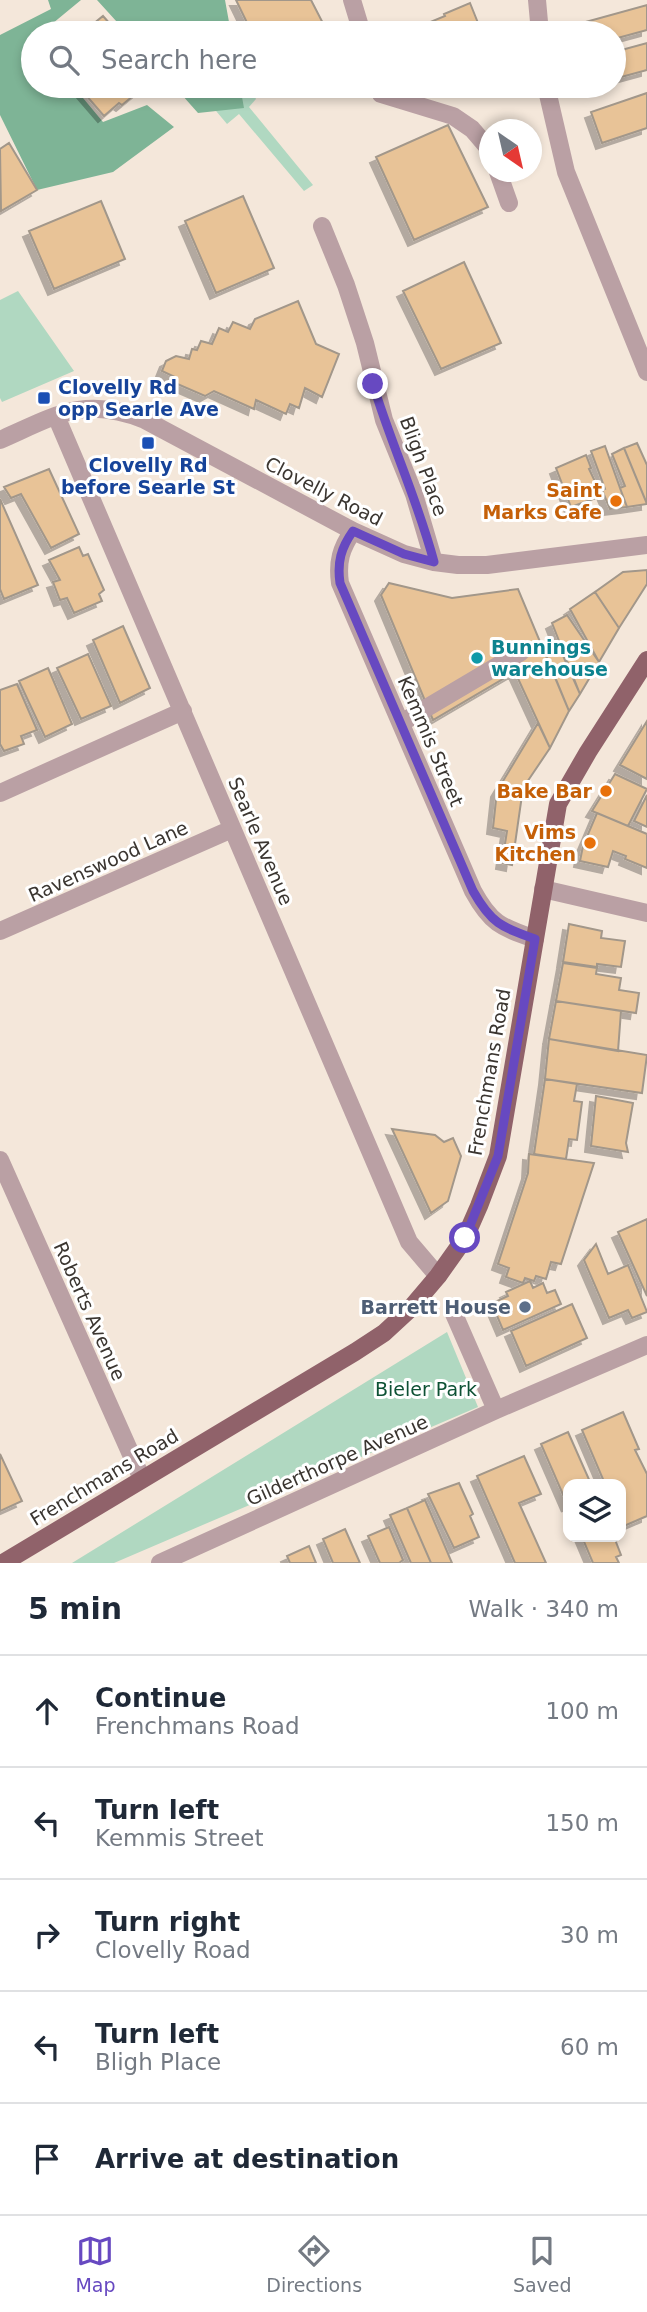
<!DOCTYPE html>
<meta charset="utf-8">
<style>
body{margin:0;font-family:"DejaVu Sans",sans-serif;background:#f6f6f7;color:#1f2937}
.controls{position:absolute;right:21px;bottom:21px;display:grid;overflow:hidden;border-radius:14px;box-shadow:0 4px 10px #0003}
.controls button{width:63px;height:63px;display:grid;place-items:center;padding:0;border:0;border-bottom:2px solid #e0e1e3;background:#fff;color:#1f2937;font:35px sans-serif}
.compass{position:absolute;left:479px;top:119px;width:63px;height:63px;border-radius:50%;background:#fff;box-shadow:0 4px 10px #0003;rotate:146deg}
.stop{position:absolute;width:21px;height:21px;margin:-16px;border:5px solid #6749c1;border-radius:50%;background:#fff}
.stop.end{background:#6749c1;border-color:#fff;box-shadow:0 2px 7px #0008}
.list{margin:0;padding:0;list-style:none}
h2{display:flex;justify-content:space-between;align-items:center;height:91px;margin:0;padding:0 28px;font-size:30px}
h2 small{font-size:23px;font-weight:400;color:#747a83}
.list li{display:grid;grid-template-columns:46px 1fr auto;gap:21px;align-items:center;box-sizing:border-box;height:112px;padding:0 28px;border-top:2px solid #e0e1e3}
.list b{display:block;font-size:26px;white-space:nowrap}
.list p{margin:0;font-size:23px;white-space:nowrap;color:#747a83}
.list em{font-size:23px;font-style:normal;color:#747a83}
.icon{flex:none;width:38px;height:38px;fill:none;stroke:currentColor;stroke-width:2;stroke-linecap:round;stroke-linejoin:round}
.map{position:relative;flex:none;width:647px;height:1563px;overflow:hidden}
.search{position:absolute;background:#fff;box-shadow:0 4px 10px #0003;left:21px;right:21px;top:21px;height:77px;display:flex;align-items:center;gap:18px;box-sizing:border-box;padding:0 24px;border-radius:38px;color:#747a83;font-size:26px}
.sheet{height:651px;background:#fff}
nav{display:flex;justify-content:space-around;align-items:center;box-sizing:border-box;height:98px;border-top:2px solid #e0e1e3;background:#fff;font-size:19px;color:#747a83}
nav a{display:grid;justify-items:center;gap:4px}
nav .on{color:#6749c1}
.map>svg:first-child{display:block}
</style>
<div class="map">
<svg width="647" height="1563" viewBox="0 0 647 1563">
<defs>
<filter id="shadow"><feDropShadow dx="-6" dy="6" stdDeviation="0" flood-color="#0004"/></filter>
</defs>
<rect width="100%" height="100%" fill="#f4e7da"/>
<path fill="#b0d8c1" d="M 195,86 L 250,86 L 256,99 L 249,107 L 313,185 L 304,191 L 239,114 L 227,124 Z
M 18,291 L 74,371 L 2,402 L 0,398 L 0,300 Z
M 447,1332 L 478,1407 L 114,1563 L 72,1563 Z"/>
<path fill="#7eb496" d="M 48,0 L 81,0 L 41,33 L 33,33 L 33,86 L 73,86 L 103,122 L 147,105 L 174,127 L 113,172 L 37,190 L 0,115 L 0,35 L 51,9 Z
M 97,0 L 225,0 L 231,33 L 127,33 Z
M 174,86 L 240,86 L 244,108 L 198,113 Z"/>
<path fill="#e8c397" stroke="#a2978a" stroke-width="2" filter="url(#shadow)" d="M 236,0 L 311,0 L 328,33 L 252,33 Z
M 470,3 L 482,33 L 396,33 L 420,23 L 421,26 L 445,16 L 444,14 Z
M 647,5 L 647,30 L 614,39 L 614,33 L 584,33 L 582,23 Z
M 103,16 L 118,33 L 77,33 L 85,27 L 87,29 Z
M 647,43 L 647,70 L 614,79 L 614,52 Z
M 78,86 L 139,86 L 136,88 L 139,91 L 122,105 L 119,103 L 104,116 Z
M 647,93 L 647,128 L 602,143 L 591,112 Z
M 448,125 L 488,207 L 414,240 L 376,157 Z
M 9,143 L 37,190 L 1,211 L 0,149 Z
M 243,196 L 274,268 L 216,293 L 185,221 Z
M 101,201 L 125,259 L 54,289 L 29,231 Z
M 464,262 L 501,343 L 441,369 L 403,291 Z
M 298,301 L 316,344 L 339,354 L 322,397 L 305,388 L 299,408 L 290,404 L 286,414 L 256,400 L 254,409 L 214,391 L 205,396 L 175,383 L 177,378 L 162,371 L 166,361 L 176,356 L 189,359 L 192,349 L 197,350 L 201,341 L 212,344 L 219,328 L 228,332 L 233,322 L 250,329 L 255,319 Z
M 637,443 L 647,465 L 647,504 L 624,448 Z
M 605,446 L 620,488 L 627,507 L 610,509 L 602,490 L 605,489 L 591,451 Z
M 624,448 L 647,504 L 627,507 L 620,488 L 625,486 L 612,454 Z
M 586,455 L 591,468 L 589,469 L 600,492 L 595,494 L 596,498 L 571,507 L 556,468 Z
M 49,469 L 79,534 L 51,548 L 21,494 L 11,498 L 4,487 Z
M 0,499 L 38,585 L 4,599 L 0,589 Z
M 79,547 L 83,556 L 88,554 L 104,590 L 99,594 L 102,601 L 74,613 L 67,598 L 60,600 L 53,582 L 60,580 L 49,560 Z
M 647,570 L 647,584 L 619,628 L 595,592 L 623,572 Z
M 389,583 L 452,598 L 518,589 L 569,711 L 550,748 L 515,672 L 433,720 L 381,595 Z
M 595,592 L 619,628 L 599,662 L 570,609 Z
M 567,615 L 599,662 L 580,694 L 552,623 Z
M 123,626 L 150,688 L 120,703 L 93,640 Z
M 557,642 L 580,694 L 569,711 L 543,648 Z
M 88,654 L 111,706 L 81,719 L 57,668 Z
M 48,668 L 72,724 L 45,737 L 19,681 Z
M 17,684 L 37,730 L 21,736 L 24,744 L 4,751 L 0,744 L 0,690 Z
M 647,721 L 647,779 L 620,765 Z
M 538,723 L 550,748 L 523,788 L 512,865 L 502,863 L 507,831 L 493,828 L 497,791 Z
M 615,774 L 647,789 L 628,826 L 592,811 Z
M 647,795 L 647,827 L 634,821 Z
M 597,813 L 647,834 L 647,868 L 625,859 L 626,856 L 613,851 L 608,867 L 580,861 L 583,846 Z
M 569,924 L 602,931 L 601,938 L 625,941 L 621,967 L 597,964 L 597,967 L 563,962 Z
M 563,963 L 597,968 L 596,974 L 621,978 L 619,990 L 639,993 L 636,1013 L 556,1001 Z
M 556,1001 L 621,1011 L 618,1051 L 549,1039 Z
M 549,1039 L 647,1055 L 642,1093 L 545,1079 Z
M 545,1079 L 577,1084 L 574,1101 L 582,1102 L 577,1140 L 569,1139 L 566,1159 L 534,1154 Z
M 596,1096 L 633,1103 L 626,1143 L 628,1152 L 591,1146 Z
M 392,1129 L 435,1135 L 444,1142 L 453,1138 L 461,1156 L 448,1201 L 431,1213 Z
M 529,1154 L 594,1163 L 561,1264 L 551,1262 L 546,1279 L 536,1276 L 534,1281 L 525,1278 L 523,1283 L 506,1277 L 509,1268 L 498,1264 L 528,1173 Z
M 647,1219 L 647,1296 L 618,1232 Z
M 596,1244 L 608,1274 L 628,1265 L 647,1312 L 632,1318 L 628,1310 L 609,1318 L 584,1260 Z
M 530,1281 L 533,1288 L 543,1283 L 547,1293 L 555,1290 L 561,1304 L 503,1330 L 495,1311 L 498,1310 L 495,1302 L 508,1296 L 506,1292 Z
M 572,1304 L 587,1338 L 526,1366 L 511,1331 Z
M 623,1412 L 639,1449 L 635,1450 L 647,1474 L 647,1516 L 624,1526 L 621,1519 L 621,1484 L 605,1484 L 582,1430 Z
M 568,1432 L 591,1484 L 568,1484 L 568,1506 L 541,1444 Z
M 0,1454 L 22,1501 L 0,1511 Z
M 524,1456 L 541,1494 L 519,1503 L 546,1563 L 515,1563 L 477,1476 Z
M 459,1483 L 473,1514 L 470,1516 L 479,1537 L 454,1548 L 428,1494 Z
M 425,1500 L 452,1563 L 431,1563 L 407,1508 Z
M 407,1508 L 431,1563 L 411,1563 L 390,1515 Z
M 389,1527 L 403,1560 L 399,1563 L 380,1563 L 368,1536 Z
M 345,1529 L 360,1563 L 333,1563 L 323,1539 Z
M 582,1537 L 614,1537 L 621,1555 L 616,1557 L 619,1563 L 593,1563 Z
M 309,1546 L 316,1563 L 290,1563 L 287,1556 Z"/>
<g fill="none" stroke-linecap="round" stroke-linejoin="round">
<path stroke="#baa0a4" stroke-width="18" d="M 352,0 L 362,33
M 537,0 L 540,33
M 379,86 L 381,94 L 453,116 L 472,129 L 490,150
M 546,86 L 566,172 L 647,372
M 498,172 L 509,203
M 322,226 L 346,285 L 365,343 L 384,420 L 414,494 L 434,562
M 56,416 L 409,1242 L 438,1276
M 0,440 C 55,416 84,395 145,420 L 353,531 L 404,554 L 434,562 L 458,565 L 487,565 L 647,545
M 353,531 C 341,548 337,562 340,583 L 473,891 C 491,924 501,927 535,939
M 401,723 L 521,652
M 0,793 L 183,711
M 543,889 L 647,913
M 0,931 L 232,829
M 0,1160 L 142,1479
M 454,1314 L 496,1410
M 160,1563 L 496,1410 L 647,1345"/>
<path stroke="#90626a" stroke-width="18" d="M 3,1563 L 355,1352 L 384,1333 L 410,1309 L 438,1276 L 465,1238 L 479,1206 L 498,1156 L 558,804 L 588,752 L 647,660"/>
</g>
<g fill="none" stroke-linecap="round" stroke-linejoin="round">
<path stroke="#6749c1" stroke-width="9" d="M 373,384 C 391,444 418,501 434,562 L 404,554 L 353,531 C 341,548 337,562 340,583 L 473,891 C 491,923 501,927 535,939 L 498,1156 L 465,1238"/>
</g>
<g fill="#1a4fb4" stroke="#fff" stroke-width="2.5">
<rect x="37" y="391" width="14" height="14" rx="3.5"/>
<rect x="141" y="436" width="14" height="14" rx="3.5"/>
</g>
<g fill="#e8710a" stroke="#fff" stroke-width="2.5">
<circle cx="616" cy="501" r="7"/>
<circle cx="606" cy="791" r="7"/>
<circle cx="590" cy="843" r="7"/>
</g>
<circle fill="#0f9aa8" stroke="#fff" stroke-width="2.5" cx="477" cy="658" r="7"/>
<circle fill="#5c6f8a" stroke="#fff" stroke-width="2.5" cx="525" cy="1307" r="7"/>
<g text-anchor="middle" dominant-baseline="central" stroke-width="6" stroke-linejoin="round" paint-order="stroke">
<g font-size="19" font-weight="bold" fill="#164399" stroke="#fff" text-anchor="start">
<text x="58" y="387">Clovelly Rd<tspan x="58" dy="22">opp Searle Ave</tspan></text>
<text x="148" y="465" text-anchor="middle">Clovelly Rd<tspan x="148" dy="22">before Searle St</tspan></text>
</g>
<g font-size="19" fill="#3a3530" stroke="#fff">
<text transform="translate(424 466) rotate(70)">Bligh Place</text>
<text transform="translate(324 491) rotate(27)">Clovelly Road</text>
<text transform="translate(431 741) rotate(67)">Kemmis Street</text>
<text transform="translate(261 841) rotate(67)">Searle Avenue</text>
<text transform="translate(108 861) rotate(-24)">Ravenswood Lane</text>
<text transform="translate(489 1072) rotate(-80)">Frenchmans Road</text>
<text transform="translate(90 1311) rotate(66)">Roberts Avenue</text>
<text transform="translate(337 1460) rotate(-24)">Gilderthorpe Avenue</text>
<text transform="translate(104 1477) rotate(-31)">Frenchmans Road</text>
</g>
<g font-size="19" font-weight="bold" fill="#c56008" stroke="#fff" text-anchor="end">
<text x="602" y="490">Saint<tspan x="602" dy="22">Marks Cafe</tspan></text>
<text x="592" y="791">Bake Bar</text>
<text x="576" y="832">Vims<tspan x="576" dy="22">Kitchen</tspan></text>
</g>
<g font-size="19" font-weight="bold" fill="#0d838f" stroke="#fff" text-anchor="start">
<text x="491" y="647">Bunnings<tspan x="491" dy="22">warehouse</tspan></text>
</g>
<g font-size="19" font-weight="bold" fill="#4e5e75" stroke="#fff" text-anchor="end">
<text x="511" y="1307">Barrett House</text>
</g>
<g font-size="19" fill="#0d5134" stroke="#fff">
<text x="426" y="1389">Bieler Park</text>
</g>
</g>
</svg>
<div class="controls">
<button><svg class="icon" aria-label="layers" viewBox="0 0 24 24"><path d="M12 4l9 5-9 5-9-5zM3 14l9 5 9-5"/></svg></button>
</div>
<svg class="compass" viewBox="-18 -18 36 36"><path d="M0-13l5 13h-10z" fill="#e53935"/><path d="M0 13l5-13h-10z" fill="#747a83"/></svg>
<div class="stop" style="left:465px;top:1238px"></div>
<div class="stop end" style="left:373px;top:384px"></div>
<div class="search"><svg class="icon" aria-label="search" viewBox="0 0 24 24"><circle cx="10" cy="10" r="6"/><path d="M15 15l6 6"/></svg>Search here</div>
</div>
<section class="sheet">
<h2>5 min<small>Walk · 340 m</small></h2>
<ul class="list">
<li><svg class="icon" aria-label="ahead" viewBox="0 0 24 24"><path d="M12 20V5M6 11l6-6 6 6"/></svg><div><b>Continue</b><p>Frenchmans Road</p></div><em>100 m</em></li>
<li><svg class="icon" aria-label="left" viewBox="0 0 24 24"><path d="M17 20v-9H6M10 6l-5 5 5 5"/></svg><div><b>Turn left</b><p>Kemmis Street</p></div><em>150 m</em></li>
<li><svg class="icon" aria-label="right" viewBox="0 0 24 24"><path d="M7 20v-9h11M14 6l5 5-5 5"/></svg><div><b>Turn right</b><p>Clovelly Road</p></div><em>30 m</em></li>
<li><svg class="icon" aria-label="left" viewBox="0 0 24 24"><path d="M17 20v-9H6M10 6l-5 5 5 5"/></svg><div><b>Turn left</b><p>Bligh Place</p></div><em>60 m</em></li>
<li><svg class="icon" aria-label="arrive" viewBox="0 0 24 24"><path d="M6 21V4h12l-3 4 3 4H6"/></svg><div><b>Arrive at destination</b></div></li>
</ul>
</section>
<nav>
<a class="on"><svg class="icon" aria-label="map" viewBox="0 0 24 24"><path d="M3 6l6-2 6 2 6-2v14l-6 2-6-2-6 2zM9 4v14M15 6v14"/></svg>Map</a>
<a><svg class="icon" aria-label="directions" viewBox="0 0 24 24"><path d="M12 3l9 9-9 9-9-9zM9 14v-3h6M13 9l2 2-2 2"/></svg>Directions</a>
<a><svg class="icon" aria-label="saved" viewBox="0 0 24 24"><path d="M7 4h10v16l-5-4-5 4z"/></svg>Saved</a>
</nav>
